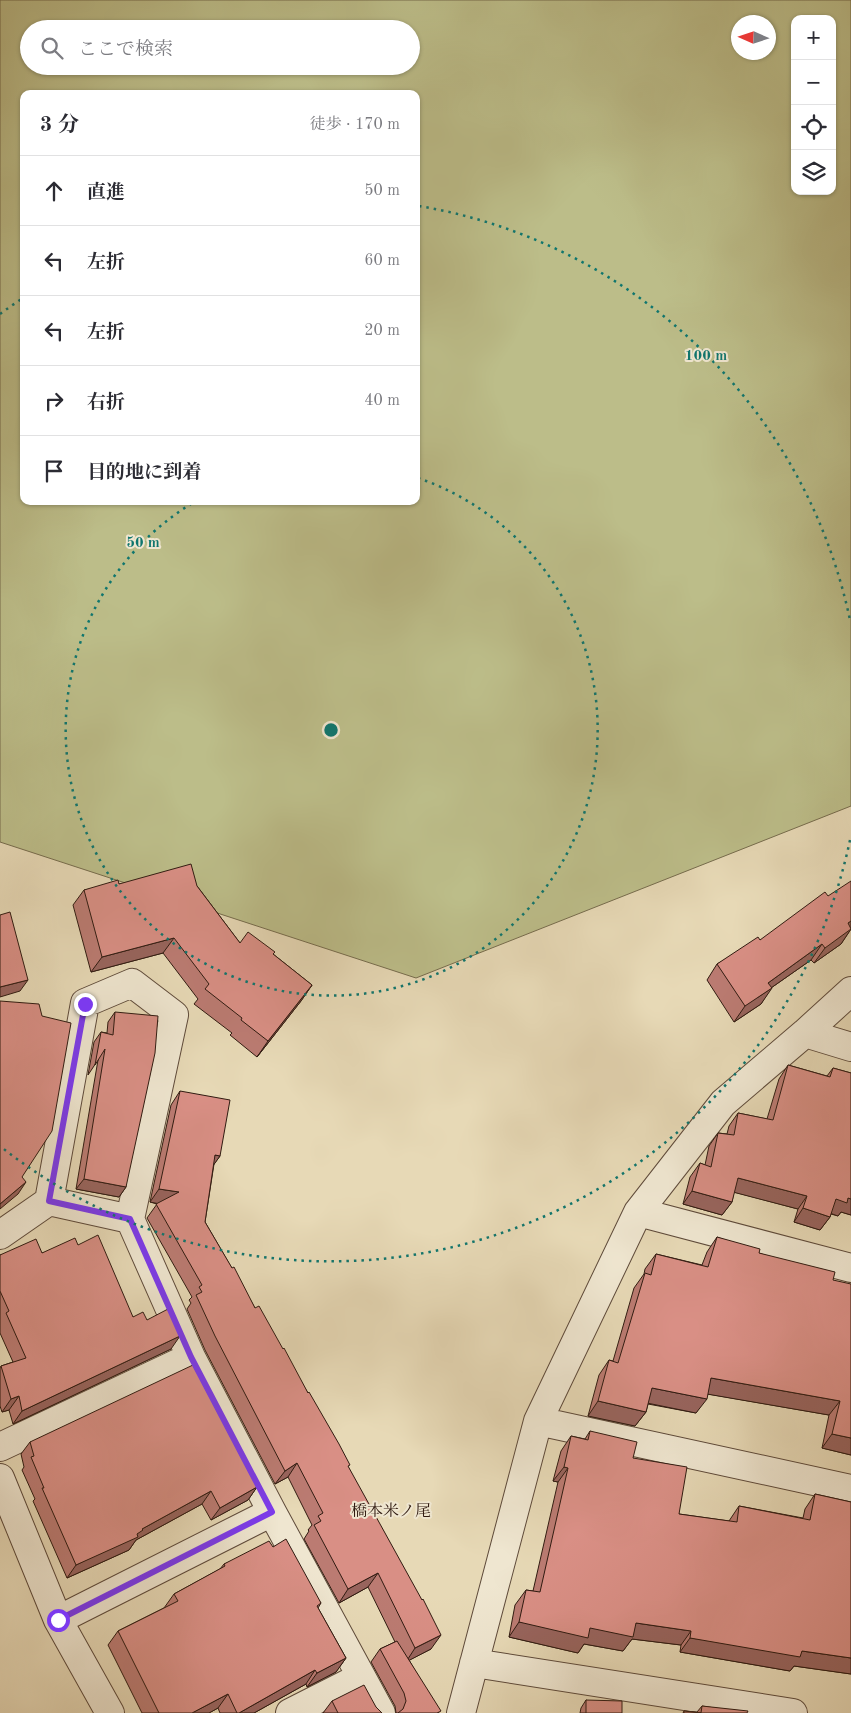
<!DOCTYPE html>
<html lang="ja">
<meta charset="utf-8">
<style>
body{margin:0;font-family:"Old Standard TT","Noto Serif JP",serif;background:#f7f7f7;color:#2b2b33}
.controls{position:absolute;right:15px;top:15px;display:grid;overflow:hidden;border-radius:10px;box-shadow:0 1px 4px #0004}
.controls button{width:45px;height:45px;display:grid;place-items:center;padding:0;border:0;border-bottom:1px solid #e1e1e2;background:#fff;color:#2b2b33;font:25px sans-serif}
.compass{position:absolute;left:731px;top:15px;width:45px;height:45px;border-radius:50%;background:#fff;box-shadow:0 1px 4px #0004;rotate:273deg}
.stop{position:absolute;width:15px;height:15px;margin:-11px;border:4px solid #7c3aed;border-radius:50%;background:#fff}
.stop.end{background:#7c3aed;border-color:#fff;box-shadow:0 1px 5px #0008}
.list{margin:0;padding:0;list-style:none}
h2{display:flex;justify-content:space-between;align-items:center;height:65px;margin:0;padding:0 20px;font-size:21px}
h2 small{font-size:16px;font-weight:400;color:#7c7c81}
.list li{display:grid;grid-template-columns:32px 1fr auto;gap:15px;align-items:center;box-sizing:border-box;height:70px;padding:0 20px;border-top:1px solid #e1e1e2}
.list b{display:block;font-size:19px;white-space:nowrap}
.list em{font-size:16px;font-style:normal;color:#7c7c81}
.icon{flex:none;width:28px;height:28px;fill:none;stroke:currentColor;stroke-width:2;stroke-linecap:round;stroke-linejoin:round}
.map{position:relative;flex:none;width:851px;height:1713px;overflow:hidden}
.search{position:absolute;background:#fff;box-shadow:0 1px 4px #0004;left:20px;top:20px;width:400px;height:55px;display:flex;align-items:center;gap:12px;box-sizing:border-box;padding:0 18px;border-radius:28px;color:#7c7c81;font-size:19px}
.panel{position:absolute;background:#fff;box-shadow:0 1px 4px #0004;left:20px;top:90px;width:400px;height:415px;border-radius:10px}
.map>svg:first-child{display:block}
</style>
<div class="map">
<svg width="851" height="1713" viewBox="0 0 851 1713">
<rect width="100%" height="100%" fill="#e7d9b6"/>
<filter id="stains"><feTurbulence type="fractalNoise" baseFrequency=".004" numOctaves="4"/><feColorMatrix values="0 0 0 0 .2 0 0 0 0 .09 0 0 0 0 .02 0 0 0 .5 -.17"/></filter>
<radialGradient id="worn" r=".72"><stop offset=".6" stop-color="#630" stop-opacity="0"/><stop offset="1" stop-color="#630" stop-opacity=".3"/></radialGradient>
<path fill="#bcbd89" stroke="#766c4d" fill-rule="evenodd" d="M 0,0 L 851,0 L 851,806 L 416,978 L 0,842 ZM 795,19 L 832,19 L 832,191 L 795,191 ZM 738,22 L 768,22 L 768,52 L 738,52 ZM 29,29 L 411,29 L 411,66 L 29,66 ZM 24,94 L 416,94 L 416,501 L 24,501 Z"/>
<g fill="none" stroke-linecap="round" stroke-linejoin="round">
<g stroke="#5e4a3a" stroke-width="30">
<path id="minor" d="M 805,1033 L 851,1047
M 49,1201 L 130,1219
M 638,1212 L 851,1268
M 0,1235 L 49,1201 L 85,1003 L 132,983 L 174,1015 L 130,1219 L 191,1357
M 538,1421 L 851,1489
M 0,1447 L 191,1357 L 272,1512 L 381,1713
M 0,1478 L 58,1620 L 110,1713
M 58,1620 L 272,1512
M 474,1663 L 793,1713
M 290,1713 L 361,1677
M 461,1713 L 538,1421 L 638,1212 L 723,1103 L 805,1033 L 851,991"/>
</g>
<use href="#minor" stroke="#efe6d0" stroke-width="28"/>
</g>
<path fill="#bb7b72" stroke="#301b11" d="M 119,884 L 197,886 L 240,943 L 273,954 L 312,985 L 301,1001 L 257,1057 L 230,1035 L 232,1033 L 194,1004 L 198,999 L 163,953 L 91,972 L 73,905 L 84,890 Z
M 851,929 L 841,944 L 814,963 L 811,960 L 771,988 L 761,1004 L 734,1022 L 707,980 L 717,964 L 760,940 Z
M 115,1012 L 126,1187 L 119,1197 L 76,1189 L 98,1060 L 88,1075 L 94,1042 L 101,1032 L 107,1033 L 108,1022 Z
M 788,1065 L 827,1076 L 833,1068 L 851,1073 L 851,1215 L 841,1212 L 838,1216 L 831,1214 L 830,1217 L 820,1230 L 794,1222 L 798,1209 L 734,1192 L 732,1202 L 722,1215 L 683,1204 L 690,1177 L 700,1163 L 705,1165 L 709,1146 L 718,1133 L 727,1134 L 729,1126 L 738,1113 L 767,1119 L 779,1079 Z
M 180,1091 L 220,1156 L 214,1164 L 205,1222 L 255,1308 L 308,1393 L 348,1467 L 431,1649 L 409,1660 L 439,1713 L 396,1713 L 395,1706 L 371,1662 L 380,1649 L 395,1642 L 368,1587 L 339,1603 L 304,1539 L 309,1531 L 308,1530 L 312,1525 L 288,1477 L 275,1484 L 205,1350 L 187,1309 L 191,1303 L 189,1300 L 192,1297 L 147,1218 L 157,1204 L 150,1202 L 171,1105 Z
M 717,1237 L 759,1253 L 833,1280 L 851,1455 L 822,1448 L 829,1415 L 708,1394 L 696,1413 L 648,1404 L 646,1412 L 635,1426 L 588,1416 L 599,1375 L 609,1360 L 613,1361 L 634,1288 L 644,1274 L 645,1269 L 656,1254 L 702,1265 L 707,1252 Z
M 78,1245 L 133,1317 L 147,1320 L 171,1349 L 13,1424 L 9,1410 L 2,1412 L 0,1406 L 0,1368 L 1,1366 L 13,1362 L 0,1333 L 0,1255 L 42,1253 Z
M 590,1431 L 633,1458 L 679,1514 L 729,1521 L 739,1506 L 803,1518 L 805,1509 L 815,1494 L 851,1502 L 851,1674 L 794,1666 L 790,1671 L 680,1652 L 681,1645 L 632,1639 L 623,1651 L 584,1644 L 578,1653 L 509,1637 L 515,1605 L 526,1590 L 533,1591 L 558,1482 L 553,1481 L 561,1451 L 571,1436 L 585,1439 Z
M 30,1442 L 257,1487 L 248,1500 L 211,1520 L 202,1504 L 136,1540 L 129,1550 L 67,1578 L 33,1501 L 35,1499 L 22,1470 L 24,1467 L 21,1454 Z
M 273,1547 L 321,1603 L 318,1608 L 346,1658 L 336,1672 L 307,1687 L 306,1684 L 254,1713 L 220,1713 L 218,1708 L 209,1713 L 142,1713 L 108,1645 L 118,1631 L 164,1608 L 174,1594 L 220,1569 L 224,1564 Z
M 586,1700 L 622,1713 L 580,1713 L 581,1708 Z
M 332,1701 L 376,1707 L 382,1713 L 323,1713 Z
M 702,1706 L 747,1713 L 683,1713 L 684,1711 L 697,1712 Z"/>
<path fill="#98645d" stroke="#301b11" d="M 851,921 L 851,929 L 841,944 L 814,963 L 825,948 L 848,923 Z
M 174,938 L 163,953 L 91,972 L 102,957 Z
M 822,944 L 811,960 L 758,997 L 772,988 L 761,1004 L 734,1022 L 745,1006 L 768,983 Z
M 28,980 L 20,991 L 0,997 L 0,987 Z
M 312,985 L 301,1001 L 257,1057 L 268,1041 Z
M 215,1155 L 220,1156 L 210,1170 Z
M 738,1178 L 807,1196 L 798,1209 L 729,1191 Z
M 84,1179 L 126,1187 L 119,1197 L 76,1189 Z
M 26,1182 L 18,1194 L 0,1209 L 0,1204 Z
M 159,1189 L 179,1192 L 170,1206 L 150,1202 Z
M 692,1191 L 732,1202 L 722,1215 L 683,1204 Z
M 848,1198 L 851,1199 L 851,1215 L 841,1212 L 838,1216 L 827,1212 L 836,1199 Z
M 803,1208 L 830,1217 L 820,1230 L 794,1222 Z
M 180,1336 L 171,1349 L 13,1424 L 22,1411 Z
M 711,1378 L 840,1401 L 829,1415 L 701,1393 Z
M 652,1388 L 707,1399 L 696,1413 L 642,1402 Z
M 19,1396 L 9,1410 L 2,1412 L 11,1399 Z
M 598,1401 L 646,1412 L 635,1426 L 588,1416 Z
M 832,1434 L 851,1438 L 851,1455 L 822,1448 Z
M 297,1463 L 288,1477 L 275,1484 L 285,1471 Z
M 564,1467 L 568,1468 L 558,1482 L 553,1481 Z
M 257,1487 L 248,1500 L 211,1520 L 220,1508 Z
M 211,1491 L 202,1504 L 136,1540 L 129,1550 L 67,1578 L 76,1565 L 137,1534 L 142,1529 Z
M 378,1573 L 368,1587 L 339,1603 L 348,1589 Z
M 519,1622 L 636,1623 L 691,1631 L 681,1645 L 632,1639 L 623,1651 L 584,1644 L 578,1653 L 509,1637 Z
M 441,1635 L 431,1649 L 406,1662 L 415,1648 Z
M 690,1638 L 802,1651 L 851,1658 L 851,1674 L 794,1666 L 790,1671 L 680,1652 Z
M 346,1658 L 336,1672 L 307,1687 L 317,1673 Z
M 315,1670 L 306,1684 L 254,1713 L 239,1713 Z
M 228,1694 L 218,1708 L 209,1713 L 192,1713 Z"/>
<path fill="#d98f85" stroke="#301b11" d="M 191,864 L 197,886 L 240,943 L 248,932 L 275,952 L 273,954 L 312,985 L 268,1041 L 241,1020 L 242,1018 L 205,989 L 209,984 L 174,938 L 102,957 L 84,890 L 118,880 L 119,884 Z
M 851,881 L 851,921 L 848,923 L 851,929 L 825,948 L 822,944 L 768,983 L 772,988 L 745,1006 L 717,964 L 758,937 L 760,940 L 825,892 L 828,896 Z
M 10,912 L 28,980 L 0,987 L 0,915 Z
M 0,1001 L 39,1004 L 42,1016 L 71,1023 L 52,1131 L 22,1177 L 26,1182 L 0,1204 Z
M 115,1012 L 158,1016 L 155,1053 L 126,1187 L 84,1179 L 105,1049 L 95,1065 L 101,1032 L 113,1035 Z
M 788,1065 L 830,1077 L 833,1068 L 851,1073 L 851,1199 L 848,1198 L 847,1203 L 836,1199 L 830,1217 L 803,1208 L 807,1196 L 738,1178 L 732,1202 L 692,1191 L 700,1163 L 711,1167 L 718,1133 L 734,1135 L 738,1113 L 773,1120 Z
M 180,1091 L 230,1100 L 220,1156 L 215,1155 L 205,1222 L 232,1268 L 234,1267 L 255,1308 L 259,1306 L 283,1349 L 284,1348 L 308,1393 L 309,1392 L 339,1444 L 350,1465 L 348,1466 L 422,1600 L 423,1599 L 441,1635 L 415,1648 L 378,1573 L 348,1589 L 314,1525 L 321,1521 L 318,1516 L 323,1513 L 297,1463 L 285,1471 L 215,1336 L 196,1295 L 202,1292 L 199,1287 L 202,1285 L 156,1204 L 179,1192 L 159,1189 Z
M 98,1235 L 133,1317 L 143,1312 L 147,1320 L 168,1309 L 180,1336 L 22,1411 L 19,1396 L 11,1399 L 1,1366 L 26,1358 L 6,1313 L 9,1311 L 0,1291 L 0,1255 L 36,1239 L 42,1253 L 75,1238 L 78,1245 Z
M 717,1237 L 760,1249 L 759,1253 L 835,1272 L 833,1280 L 851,1284 L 851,1438 L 832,1434 L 840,1401 L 711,1378 L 707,1399 L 652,1388 L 646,1412 L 598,1401 L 609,1360 L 618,1363 L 645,1273 L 651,1275 L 656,1254 L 708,1267 Z
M 193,1365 L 257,1487 L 220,1508 L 211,1491 L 142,1529 L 143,1530 L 137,1534 L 138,1537 L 76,1565 L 42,1488 L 44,1488 L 31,1457 L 34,1456 L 30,1442 Z
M 590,1431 L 637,1442 L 633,1458 L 687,1467 L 679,1514 L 737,1522 L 739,1506 L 810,1520 L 815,1494 L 851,1502 L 851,1658 L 802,1651 L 800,1657 L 690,1638 L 691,1631 L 636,1623 L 633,1637 L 590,1628 L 588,1638 L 519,1622 L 526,1590 L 540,1592 L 568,1468 L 564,1467 L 571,1436 L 588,1440 Z
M 286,1539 L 321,1603 L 317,1606 L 346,1658 L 317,1673 L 315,1670 L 239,1713 L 237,1713 L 228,1694 L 192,1713 L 159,1713 L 118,1631 L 178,1601 L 174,1594 L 225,1566 L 224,1564 L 269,1541 L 273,1547 Z
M 397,1641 L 441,1711 L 437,1713 L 398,1713 L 403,1709 L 406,1701 L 404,1693 L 380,1649 Z
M 364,1685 L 376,1707 L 382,1713 L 338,1713 L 332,1701 Z
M 586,1700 L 622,1701 L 622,1713 L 586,1713 Z
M 702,1706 L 748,1711 L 747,1713 L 684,1713 L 684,1711 L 701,1713 Z"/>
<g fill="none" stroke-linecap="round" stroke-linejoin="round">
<path stroke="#7c3aed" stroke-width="6" d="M 58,1620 L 272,1512 L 191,1357 L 130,1219 L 49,1201 L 85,1004"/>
</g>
<g fill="none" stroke="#0f766e" stroke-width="2.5" stroke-dasharray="2.5 5">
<path d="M418 478A266 266 0 1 1 194 502"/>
<path d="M850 840A531 531 0 0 1 0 1146M0 314A531 531 0 0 1 23 298M419 206A531 531 0 0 1 850 620"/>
</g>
<g text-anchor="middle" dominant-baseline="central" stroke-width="4" stroke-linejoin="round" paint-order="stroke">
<g font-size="16" fill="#301b11" stroke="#efe6d0">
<text x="391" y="1512">橋本米ノ尾</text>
</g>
</g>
<circle cx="331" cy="730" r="8" fill="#0f766e" stroke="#efe6d0" stroke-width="2.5"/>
<g font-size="15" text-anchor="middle" font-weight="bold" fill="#0f766e" stroke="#efe6d0" stroke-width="4" stroke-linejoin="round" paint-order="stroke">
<text x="706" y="360">100 m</text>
<text x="143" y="547">50 m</text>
</g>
<rect width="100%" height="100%" filter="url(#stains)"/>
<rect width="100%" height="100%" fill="url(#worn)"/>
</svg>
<div class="controls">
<button>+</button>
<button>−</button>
<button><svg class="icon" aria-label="locate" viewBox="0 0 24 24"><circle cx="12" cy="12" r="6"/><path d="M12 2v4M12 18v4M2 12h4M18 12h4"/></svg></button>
<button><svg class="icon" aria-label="layers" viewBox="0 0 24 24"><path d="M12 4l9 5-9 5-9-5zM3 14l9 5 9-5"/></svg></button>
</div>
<svg class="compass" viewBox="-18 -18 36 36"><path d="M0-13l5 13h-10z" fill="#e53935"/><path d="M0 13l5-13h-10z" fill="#7c7c81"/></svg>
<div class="stop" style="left:58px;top:1620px"></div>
<div class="stop end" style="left:85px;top:1004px"></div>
<div class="search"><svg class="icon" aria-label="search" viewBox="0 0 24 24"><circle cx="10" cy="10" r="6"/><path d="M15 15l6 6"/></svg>ここで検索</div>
<section class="panel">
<h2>3 分<small>徒歩 · 170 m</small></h2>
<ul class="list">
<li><svg class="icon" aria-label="ahead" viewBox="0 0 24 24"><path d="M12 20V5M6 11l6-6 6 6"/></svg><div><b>直進</b></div><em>50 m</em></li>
<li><svg class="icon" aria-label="left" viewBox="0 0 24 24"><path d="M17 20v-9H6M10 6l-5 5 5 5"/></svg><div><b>左折</b></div><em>60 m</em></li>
<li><svg class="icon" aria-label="left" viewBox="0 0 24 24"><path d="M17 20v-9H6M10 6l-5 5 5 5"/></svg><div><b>左折</b></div><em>20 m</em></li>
<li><svg class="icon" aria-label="right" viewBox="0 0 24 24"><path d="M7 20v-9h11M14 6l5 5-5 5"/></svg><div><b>右折</b></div><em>40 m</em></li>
<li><svg class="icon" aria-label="arrive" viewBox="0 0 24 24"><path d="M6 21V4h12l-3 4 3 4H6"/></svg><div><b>目的地に到着</b></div></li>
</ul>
</section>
</div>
